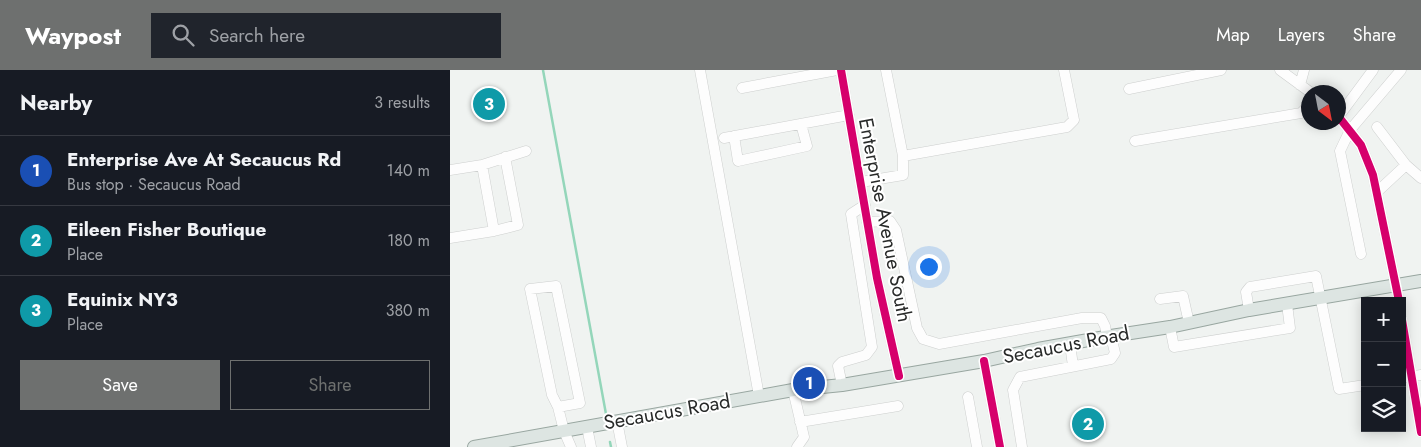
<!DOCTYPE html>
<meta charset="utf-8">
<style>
body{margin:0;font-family:Jost,sans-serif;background:#20242c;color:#f1f3f6}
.controls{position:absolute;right:15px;bottom:15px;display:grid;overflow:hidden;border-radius:0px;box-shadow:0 2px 12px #0003}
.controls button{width:45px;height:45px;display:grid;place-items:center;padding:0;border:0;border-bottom:1px solid #363941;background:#171b24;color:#f1f3f6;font:25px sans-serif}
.compass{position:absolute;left:851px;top:15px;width:45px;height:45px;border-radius:50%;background:#171b24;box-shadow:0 2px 12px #0003;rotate:148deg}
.you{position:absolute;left:478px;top:196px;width:18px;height:18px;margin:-12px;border:4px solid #fff;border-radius:50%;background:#1a73e8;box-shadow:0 0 0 8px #1a73e833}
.badge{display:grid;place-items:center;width:32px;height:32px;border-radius:50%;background:#6e706f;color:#fff;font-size:16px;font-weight:700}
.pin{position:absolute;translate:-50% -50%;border:2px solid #fff;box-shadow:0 1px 5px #0006}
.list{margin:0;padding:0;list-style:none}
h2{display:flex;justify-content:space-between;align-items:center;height:65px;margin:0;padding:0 20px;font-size:21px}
h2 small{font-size:16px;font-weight:400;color:#9ea1a6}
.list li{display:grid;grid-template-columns:32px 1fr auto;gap:15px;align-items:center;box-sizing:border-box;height:70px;padding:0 20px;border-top:1px solid #363941}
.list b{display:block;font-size:19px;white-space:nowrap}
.list p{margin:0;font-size:16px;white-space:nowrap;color:#9ea1a6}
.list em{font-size:16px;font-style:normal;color:#9ea1a6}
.actions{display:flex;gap:10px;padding:15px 20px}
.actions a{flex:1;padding:11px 0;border:1px solid #6e706f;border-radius:0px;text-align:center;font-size:18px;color:#6e706f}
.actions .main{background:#6e706f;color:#fff}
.icon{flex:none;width:28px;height:28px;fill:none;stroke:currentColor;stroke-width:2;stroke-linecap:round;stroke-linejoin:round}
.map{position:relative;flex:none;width:971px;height:377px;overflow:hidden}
header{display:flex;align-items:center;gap:30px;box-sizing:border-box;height:70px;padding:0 25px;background:#6e706f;color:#fff}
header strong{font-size:24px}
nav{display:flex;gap:28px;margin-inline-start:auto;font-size:18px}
.search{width:350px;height:45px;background:#20242c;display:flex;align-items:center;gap:12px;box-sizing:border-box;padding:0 18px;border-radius:0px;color:#9ea1a6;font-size:19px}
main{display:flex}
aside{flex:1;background:#171b24}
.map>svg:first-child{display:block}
</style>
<header>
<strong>Waypost</strong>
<div class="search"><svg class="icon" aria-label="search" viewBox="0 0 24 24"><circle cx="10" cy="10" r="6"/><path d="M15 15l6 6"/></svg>Search here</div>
<nav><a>Map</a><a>Layers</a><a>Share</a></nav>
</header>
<main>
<aside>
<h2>Nearby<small>3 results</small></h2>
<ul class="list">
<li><span class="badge" style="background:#1a4fb4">1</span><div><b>Enterprise Ave At Secaucus Rd</b><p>Bus stop · Secaucus Road</p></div><em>140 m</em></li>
<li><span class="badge" style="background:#0f9aa8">2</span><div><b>Eileen Fisher Boutique</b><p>Place</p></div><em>180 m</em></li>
<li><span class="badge" style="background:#0f9aa8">3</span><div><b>Equinix NY3</b><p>Place</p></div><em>380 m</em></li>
</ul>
<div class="actions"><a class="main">Save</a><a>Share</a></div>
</aside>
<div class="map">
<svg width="971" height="377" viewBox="0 0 971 377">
<rect width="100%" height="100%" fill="#f0f3f1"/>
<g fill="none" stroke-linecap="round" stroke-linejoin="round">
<path stroke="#94d6ba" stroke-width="2.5" d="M 93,0 L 156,344
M 160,372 L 161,377"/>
<g stroke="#cdcfce" stroke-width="11">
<path id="minor" d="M 250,0 L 309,326
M 391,0 L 427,208 L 449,306
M 436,0 L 453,86 L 617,57 L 624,50 L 614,0
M 830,0 L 860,22
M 850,15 L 854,0
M 292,18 L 387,0
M 679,19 L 771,0
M 888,46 L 911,75 L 923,105 L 949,231
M 889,46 L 923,0
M 927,57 L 956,95
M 284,66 L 288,91 L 357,76 L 351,54
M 274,68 L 399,45
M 685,71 L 851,43 L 858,36
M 0,100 L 32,95 L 76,81
M 411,112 L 453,105 L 453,86
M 927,122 L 956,95 L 971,108
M 417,152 L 440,151 L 446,160 L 467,258 L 473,269 L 489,274 L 632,248 L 651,248 L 655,256 L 657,266
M 44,161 L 68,155 L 55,87
M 0,168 L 44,161 L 32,95
M 911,184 L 890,81 L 900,60 L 951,0
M 710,229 L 733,226 L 739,253
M 799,240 L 796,222 L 800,217 L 866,206 L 889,319 L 915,315
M 952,250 L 971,362
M 720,257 L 724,277 L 840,258 L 837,234
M 620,274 L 623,296
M 534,291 L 550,377
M 952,308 L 971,305
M 392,315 L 388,296 L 392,292 L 416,285 L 422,277 L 401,144 L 415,135
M 343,320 L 354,367 L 347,377
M 518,327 L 527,377
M 108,337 L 102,325 L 80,219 L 106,216 L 130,333 L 108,337 L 114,361 L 121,377
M 167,351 L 172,377
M 350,352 L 448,336
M 137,357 L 141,377
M 572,377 L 563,320 L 570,307 L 661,289 L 665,283 L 661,266"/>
</g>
<g stroke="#98a6a0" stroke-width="14">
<path id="major" d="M 24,377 L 343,320 L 392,315 L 534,291 L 588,279 L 661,266 L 720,257 L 799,240 L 971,211"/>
</g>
<use href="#minor" stroke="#fdfdfd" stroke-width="10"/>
<use href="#major" stroke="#dde5e2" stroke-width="12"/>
<g stroke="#fff" stroke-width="11">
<path id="cycleway" d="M 391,0 L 427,208 L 449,306
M 888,46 L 911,75 L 923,105 L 949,231
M 952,250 L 971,362
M 534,291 L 550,377"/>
</g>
<use href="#cycleway" stroke="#d6006c" stroke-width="8"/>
</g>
<g text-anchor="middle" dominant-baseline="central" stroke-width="4" stroke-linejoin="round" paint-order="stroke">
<g font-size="20" fill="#282a29" stroke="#fff">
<text transform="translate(435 150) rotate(79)">Enterprise Avenue South</text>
<text transform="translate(616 275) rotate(-11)">Secaucus Road</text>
<text transform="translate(217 342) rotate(-10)">Secaucus Road</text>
</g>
</g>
</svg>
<div class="controls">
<button>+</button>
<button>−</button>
<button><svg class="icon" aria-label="layers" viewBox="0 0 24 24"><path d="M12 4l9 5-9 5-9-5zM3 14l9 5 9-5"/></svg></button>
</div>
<svg class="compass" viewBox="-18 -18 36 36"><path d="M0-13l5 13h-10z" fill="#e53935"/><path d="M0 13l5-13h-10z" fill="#9ea1a6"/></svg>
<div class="you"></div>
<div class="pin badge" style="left:359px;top:313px;background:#1a4fb4">1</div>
<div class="pin badge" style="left:638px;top:354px;background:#0f9aa8">2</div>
<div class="pin badge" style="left:39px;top:34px;background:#0f9aa8">3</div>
</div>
</main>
